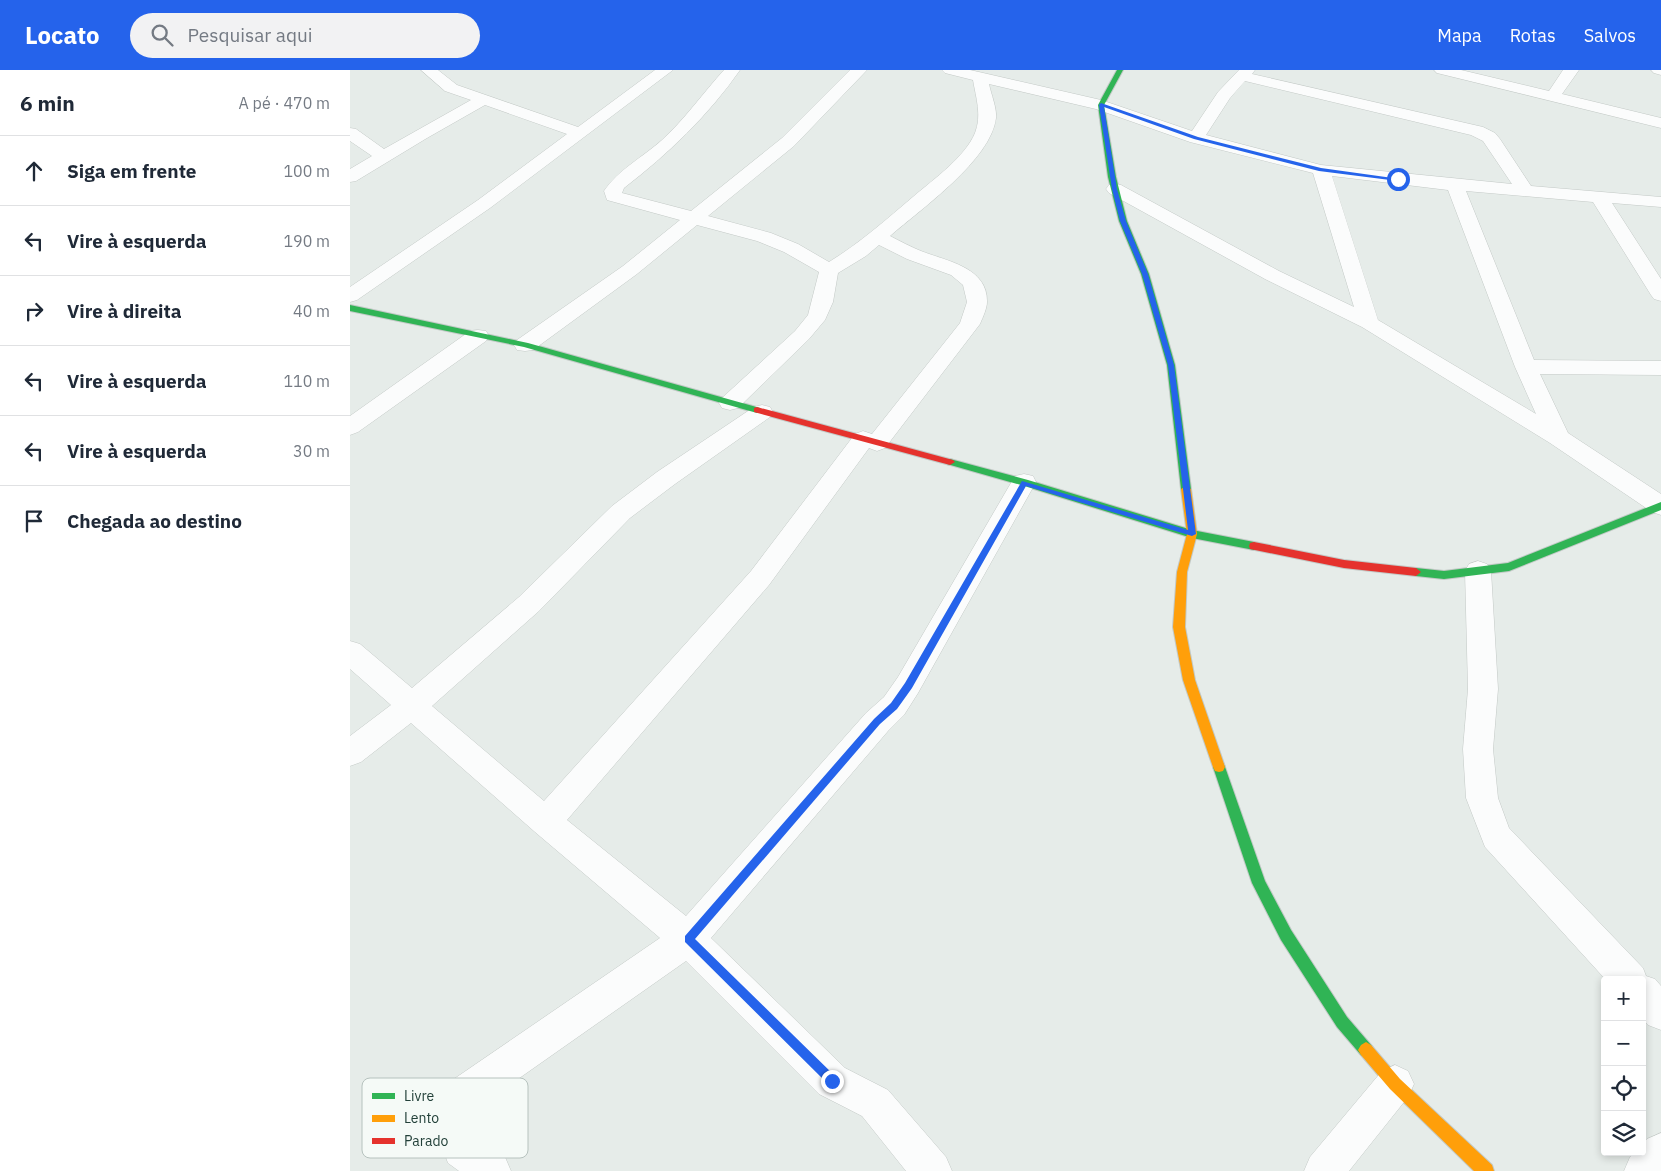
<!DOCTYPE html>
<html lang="pt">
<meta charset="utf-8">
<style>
body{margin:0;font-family:"IBM Plex Sans",sans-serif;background:#f2f2f3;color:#1f2937}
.controls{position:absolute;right:15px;bottom:15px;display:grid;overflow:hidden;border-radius:5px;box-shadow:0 2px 8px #0003}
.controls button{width:45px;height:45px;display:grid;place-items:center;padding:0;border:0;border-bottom:1px solid #e0e1e3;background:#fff;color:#1f2937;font:25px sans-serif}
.stop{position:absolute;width:15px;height:15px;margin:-11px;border:4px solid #2563eb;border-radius:50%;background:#fff}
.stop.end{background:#2563eb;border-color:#fff;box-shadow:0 1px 5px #0008}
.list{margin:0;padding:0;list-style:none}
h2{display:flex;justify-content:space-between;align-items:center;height:65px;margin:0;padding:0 20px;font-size:21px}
h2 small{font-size:16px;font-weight:400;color:#747a83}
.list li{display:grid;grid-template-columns:32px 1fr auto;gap:15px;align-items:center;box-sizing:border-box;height:70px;padding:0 20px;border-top:1px solid #e0e1e3}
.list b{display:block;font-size:19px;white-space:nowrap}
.list em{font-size:16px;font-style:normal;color:#747a83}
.icon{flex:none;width:28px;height:28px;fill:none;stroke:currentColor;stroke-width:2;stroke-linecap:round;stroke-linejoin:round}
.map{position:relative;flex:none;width:1311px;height:1101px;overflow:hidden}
header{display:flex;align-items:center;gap:30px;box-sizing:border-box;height:70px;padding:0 25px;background:#2563eb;color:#fff}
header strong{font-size:24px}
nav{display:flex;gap:28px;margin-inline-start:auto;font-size:18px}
.search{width:350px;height:45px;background:#f2f2f3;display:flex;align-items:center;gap:12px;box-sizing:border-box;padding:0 18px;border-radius:28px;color:#747a83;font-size:19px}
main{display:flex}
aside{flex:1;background:#fff}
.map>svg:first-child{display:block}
</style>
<header>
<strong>Locato</strong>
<div class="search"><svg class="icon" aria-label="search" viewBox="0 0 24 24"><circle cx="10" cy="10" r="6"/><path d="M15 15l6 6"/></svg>Pesquisar aqui</div>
<nav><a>Mapa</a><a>Rotas</a><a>Salvos</a></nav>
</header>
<main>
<aside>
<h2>6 min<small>A pé · 470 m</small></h2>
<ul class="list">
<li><svg class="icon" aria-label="ahead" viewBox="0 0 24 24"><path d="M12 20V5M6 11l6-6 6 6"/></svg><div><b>Siga em frente</b></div><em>100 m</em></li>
<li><svg class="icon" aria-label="left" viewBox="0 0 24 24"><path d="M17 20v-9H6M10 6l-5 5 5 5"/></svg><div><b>Vire à esquerda</b></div><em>190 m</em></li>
<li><svg class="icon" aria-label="right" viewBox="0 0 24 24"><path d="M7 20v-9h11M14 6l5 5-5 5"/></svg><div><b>Vire à direita</b></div><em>40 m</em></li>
<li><svg class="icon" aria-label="left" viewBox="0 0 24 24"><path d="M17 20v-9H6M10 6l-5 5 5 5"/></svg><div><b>Vire à esquerda</b></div><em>110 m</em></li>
<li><svg class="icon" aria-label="left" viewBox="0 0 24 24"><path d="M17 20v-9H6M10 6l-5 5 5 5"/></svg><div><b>Vire à esquerda</b></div><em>30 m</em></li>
<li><svg class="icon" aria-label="arrive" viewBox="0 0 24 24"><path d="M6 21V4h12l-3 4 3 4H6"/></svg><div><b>Chegada ao destino</b></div></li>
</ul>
</aside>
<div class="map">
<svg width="1311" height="1101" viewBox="0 0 1311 1101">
<rect width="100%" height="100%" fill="#e6ece9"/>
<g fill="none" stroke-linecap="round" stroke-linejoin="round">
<g stroke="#c3c9c6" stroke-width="1">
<path id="street" d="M 71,0 L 88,0 L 107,15 L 228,57 L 305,0 L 323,0 L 140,138 L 7,230 L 0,232 L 0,217 L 128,130 L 217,64 L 135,35 L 77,68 L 6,111 L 0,112 L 0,99 L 22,86 L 0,71 L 0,58 L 6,59 L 34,79 L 121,30 L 95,21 Z
M 374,0 L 390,0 C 358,46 318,84 274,118 L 272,123 L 341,141 L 432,68 L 500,0 L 517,0 L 444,76 L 358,146 L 421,163 L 448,174 L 479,192 C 510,173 537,149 564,126 C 584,109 615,87 625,63 C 632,45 626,28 623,10 L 595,3 L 592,0 L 620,0 L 751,30 L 842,61 L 868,22 L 889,0 L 905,0 L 902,4 L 1133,57 L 1145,63 L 1150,69 L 1181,116 L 1311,127 L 1311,137 L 1262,133 L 1311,209 L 1311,231 L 1304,229 L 1301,225 L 1243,132 L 1116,121 L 1184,290 L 1311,291 L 1311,305 L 1190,304 L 1218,363 L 1311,424 L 1311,445 L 1302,442 L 1200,373 L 1012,257 L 915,209 L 759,123 L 756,119 L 759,115 L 765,114 L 771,115 L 929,201 L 1004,237 L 963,103 L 840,72 L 746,39 L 639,14 C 641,24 647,38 646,48 C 641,90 571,139 540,166 C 550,171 561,177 571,181 C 596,191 638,197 637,232 C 637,238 633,247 630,254 L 535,378 L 527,381 L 519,378 L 419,515 L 217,750 L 336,846 L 516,643 L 534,627 L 548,607 L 665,406 L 674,404 L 683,406 L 686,412 L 568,623 L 554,645 L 538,661 L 361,868 L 495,998 L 538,1020 L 596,1087 L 602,1101 L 556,1101 L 512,1046 L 469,1024 L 336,891 L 131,1035 L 123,1057 L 127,1066 L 155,1087 L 161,1101 L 109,1101 L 98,1093 L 85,1057 L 104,1009 L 310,868 L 185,762 L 61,653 L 11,692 L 0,696 L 0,666 L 41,635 L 0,599 L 0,571 L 10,574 L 62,618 L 169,527 L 262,436 L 307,402 L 404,337 L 412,335 L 420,337 L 423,342 L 420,347 L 325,414 L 280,448 L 189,541 L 82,636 L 194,731 L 401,501 L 505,364 L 513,361 L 522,364 L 610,253 L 617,232 L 613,215 L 601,205 L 557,189 L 529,175 L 516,186 L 488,203 L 483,232 L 475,250 L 459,269 L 388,338 L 380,340 L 372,338 L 369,333 L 372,328 L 445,261 L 458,245 L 469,202 L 434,182 L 407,171 L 347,155 L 287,204 L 183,280 L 175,281 L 167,280 L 164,275 L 167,270 L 273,196 L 330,150 L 257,130 L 254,121 C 268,100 293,87 312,70 C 335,49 353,23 374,0 ZM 895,11 L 1121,65 L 1133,71 L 1162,114 L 971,95 L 856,65 L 880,28 ZM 982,106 L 1098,120 L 1165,297 L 1186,344 L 1028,250 Z
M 1084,0 L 1111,0 L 1199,21 L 1213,0 L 1229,0 L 1212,24 L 1311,48 L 1311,58 L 1087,3 Z
M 1301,0 L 1311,0 L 1311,5 L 1304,3 Z
M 128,260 L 136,261 L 139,266 L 136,271 L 8,362 L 0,365 L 0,346 L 120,261 Z
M 1128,491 L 1137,494 L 1141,501 L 1148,619 L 1143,679 L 1148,728 L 1159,758 L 1293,898 L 1296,906 L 1305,909 L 1311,916 L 1311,960 L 1298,955 L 1292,948 L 1292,910 L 1256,910 L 1135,777 L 1116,728 L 1113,679 L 1118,619 L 1115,501 L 1119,494 Z
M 1045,995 L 1058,1001 L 1064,1014 L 1058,1027 L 999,1101 L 954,1101 L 960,1087 L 1032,1001 Z
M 1311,1063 L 1311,1101 L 1274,1101 L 1280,1087 L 1285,1082 L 1292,1082 L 1292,1074 L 1297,1069 Z"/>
</g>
<g stroke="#c2c9c6" stroke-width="2">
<path id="fast" d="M 767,0 L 773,0 L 754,35 L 766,107 L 777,151 L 799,204 L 825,295 L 841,419 L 836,422 L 831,419 L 817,295 L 791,204 L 769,151 L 758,107 L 748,35 Z
M 0,235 L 178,273 L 410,338 L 412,340 L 407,343 L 174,277 L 0,241 Z
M 600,389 L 678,410 L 842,460 L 904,472 L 909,476 L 904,480 L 842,468 L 671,415 L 597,394 L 595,392 L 597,390 Z
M 1311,432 L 1311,440 L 1159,501 L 1094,509 L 1066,506 L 1061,502 L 1066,498 L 1094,501 L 1158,493 Z
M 869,692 L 873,693 L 875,697 L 915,811 L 941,860 L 997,947 L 1021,975 L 1024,980 L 1021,985 L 1016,988 L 1011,985 L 987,957 L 931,870 L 902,813 L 863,697 L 865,693 Z"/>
</g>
<g stroke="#c2c9c6" stroke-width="2">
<path id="slow" d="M 836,416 L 841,419 L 847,464 L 837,502 L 835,557 L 845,610 L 875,697 L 873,701 L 869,702 L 865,701 L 863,697 L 833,610 L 823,557 L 827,502 L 837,464 L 831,419 Z
M 1016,972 L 1021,975 L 1050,1009 L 1142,1095 L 1144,1101 L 1124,1101 L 1040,1019 L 1011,985 L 1008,980 L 1011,975 Z"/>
</g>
<g stroke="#c2c9c6" stroke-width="2">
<path id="jam" d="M 407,337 L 603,390 L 605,392 L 600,395 L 404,342 L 404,338 Z
M 904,472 L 994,490 L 1066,498 L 1071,502 L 1066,506 L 994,498 L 900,479 L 899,476 L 900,473 Z"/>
</g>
<use href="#street" fill="#fbfcfc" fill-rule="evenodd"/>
<use href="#fast" fill="#30b455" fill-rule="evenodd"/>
<use href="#slow" fill="#ff9f0a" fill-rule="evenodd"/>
<use href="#jam" fill="#e5322d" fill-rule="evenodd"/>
</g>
<path fill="#2563eb" d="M 751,33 L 848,67 L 971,98 L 1050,109 L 1048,111 L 969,101 L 844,69 L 754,37 L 767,119 L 776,151 L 798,204 L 824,295 L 846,464 L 842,466 L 676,416 L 562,618 L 547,639 L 530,654 L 345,869 L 486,1007 L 488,1011 L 486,1015 L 482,1017 L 479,1015 L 335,872 L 335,866 L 524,649 L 541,633 L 555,613 L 672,411 L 838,460 L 818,295 L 792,204 L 770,151 L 762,119 L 749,35 Z"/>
<rect x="12" y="1008" width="166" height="80" rx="8" fill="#f5faf7" stroke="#b6c2be" stroke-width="1"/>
<rect x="22" y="1023" width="23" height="6" fill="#30b455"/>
<rect x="22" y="1045" width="23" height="7" fill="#ff9f0a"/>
<rect x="22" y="1068" width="23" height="6" fill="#e5322d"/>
<g font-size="14" fill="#224039">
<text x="54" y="1031">Livre</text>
<text x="54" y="1053">Lento</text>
<text x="54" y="1076">Parado</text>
</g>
</svg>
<div class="controls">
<button>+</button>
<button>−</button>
<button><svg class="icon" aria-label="locate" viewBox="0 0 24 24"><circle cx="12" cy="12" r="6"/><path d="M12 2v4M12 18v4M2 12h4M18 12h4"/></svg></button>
<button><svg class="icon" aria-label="layers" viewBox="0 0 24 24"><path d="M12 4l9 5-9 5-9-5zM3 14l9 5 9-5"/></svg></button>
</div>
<div class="stop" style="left:1048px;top:109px"></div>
<div class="stop end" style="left:482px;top:1011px"></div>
</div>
</main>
